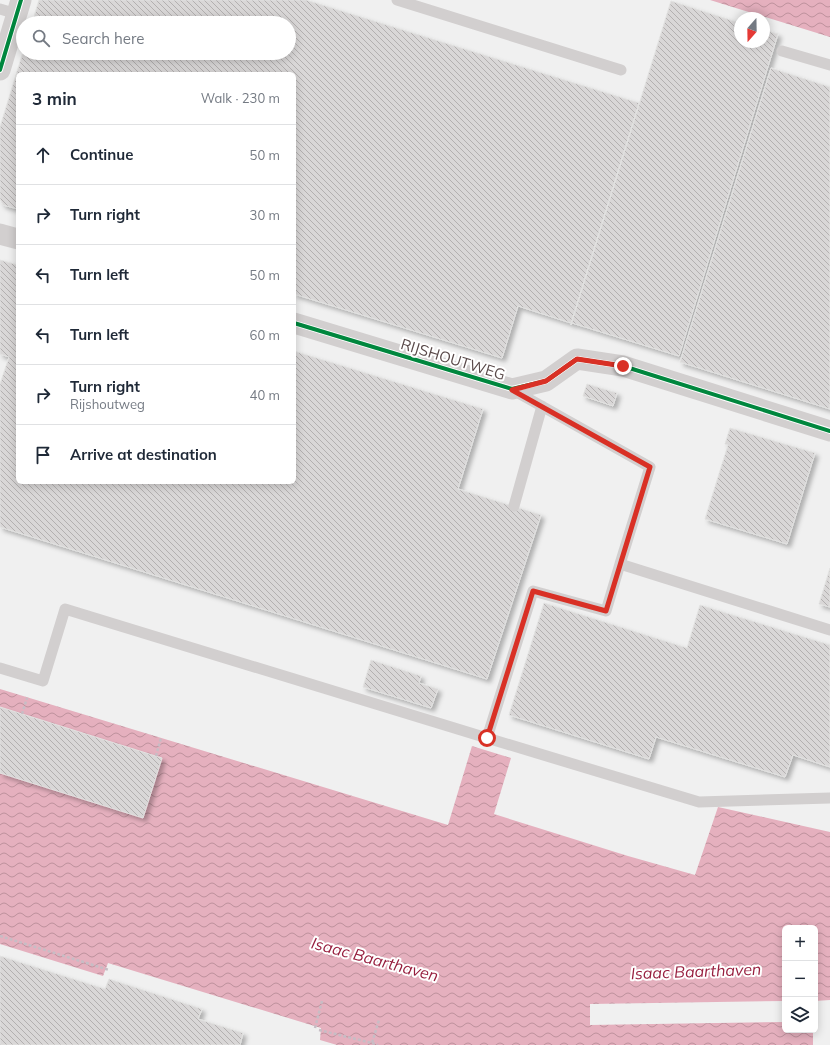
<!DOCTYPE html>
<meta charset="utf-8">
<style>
body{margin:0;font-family:Mulish,sans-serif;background:#f6f6f7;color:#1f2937}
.controls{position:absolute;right:12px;bottom:12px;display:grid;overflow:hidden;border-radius:6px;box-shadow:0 2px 10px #0003}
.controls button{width:36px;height:36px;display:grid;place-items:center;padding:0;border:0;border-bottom:1px solid #e0e1e3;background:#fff;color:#1f2937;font:20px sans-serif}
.compass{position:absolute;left:734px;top:12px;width:36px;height:36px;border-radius:50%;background:#fff;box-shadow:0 2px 10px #0003;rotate:200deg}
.stop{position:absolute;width:12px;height:12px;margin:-9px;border:3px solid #d93025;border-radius:50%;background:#fff}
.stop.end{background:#d93025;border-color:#fff;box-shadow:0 1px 4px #0008}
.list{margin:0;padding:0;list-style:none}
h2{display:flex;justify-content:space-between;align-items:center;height:52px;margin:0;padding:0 16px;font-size:17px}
h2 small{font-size:13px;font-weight:400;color:#747a83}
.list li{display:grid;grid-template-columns:26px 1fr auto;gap:12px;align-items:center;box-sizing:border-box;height:60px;padding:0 16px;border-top:1px solid #e0e1e3}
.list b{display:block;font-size:15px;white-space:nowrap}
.list p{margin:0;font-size:13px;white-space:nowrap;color:#747a83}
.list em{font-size:13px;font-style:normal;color:#747a83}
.icon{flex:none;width:22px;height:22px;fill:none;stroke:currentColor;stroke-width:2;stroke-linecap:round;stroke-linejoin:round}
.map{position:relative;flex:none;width:830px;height:1045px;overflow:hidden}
.search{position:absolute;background:#fff;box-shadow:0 2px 10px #0003;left:16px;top:16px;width:280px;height:44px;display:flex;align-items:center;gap:10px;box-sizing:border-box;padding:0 14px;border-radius:22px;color:#747a83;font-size:15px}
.panel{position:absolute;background:#fff;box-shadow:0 2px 10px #0003;left:16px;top:72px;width:280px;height:412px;border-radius:6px}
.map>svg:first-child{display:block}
</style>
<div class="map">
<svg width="830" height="1045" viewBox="0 0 830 1045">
<defs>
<pattern id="water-waves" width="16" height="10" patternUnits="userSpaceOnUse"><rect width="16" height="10" fill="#e5b0be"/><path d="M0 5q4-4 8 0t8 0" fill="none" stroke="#bd919c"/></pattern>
<pattern id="building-back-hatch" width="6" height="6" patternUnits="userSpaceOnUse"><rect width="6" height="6" fill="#d9d7d7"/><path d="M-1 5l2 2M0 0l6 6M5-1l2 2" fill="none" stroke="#b3b0b0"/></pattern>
<filter id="shadow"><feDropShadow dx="3.5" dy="3.5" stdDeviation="2" flood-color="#0004"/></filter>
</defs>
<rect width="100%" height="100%" fill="#f0f0f0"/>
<path fill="url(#water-waves)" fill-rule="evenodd" d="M 710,0 L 830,0 L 830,37 Z
M 0,689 L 448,825 L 472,746 L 511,758 L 494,814 L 628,856 L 695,875 L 718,807 L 830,832 L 830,1045 L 337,1045 L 320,1040 L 321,1028 L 108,963 L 103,976 L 0,944 ZM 785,928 L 815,928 L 815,1030 L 785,1030 Z"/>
<path fill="#f0f0f0" d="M 830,1000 L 830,1045 L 813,1045 L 813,1030 L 815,1030 L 815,1001 Z
M 785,1001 L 785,1022 L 590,1025 L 590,1004 Z"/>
<path fill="url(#building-back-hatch)" stroke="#e2e2e1" filter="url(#shadow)" d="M 39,0 L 306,0 L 639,103 L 571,323 L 518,306 L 502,358 L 294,294 L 294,74 L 18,74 L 18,209 L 3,205 L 0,199 L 0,127 L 23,52 L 23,53 L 289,53 L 289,23 L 32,23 Z
M 671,1 L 740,23 L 740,42 L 764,42 L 764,30 L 778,34 L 679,356 L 572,323 L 571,325 Z
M 771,68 L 830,87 L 830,409 L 680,362 Z
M 0,260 L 18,265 L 18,482 L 294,482 L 294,351 L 483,409 L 458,489 L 541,515 L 487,679 L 0,527 L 0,384 L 9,357 L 0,354 Z
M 587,384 L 617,393 L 613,406 L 583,396 Z
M 730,428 L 815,453 L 787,544 L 705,519 L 728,445 L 725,444 Z
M 830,568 L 830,607 L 819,604 Z
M 544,603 L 687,648 L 700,605 L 830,645 L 830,767 L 793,755 L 785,777 L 656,737 L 649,759 L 509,715 Z
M 371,660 L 421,676 L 419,683 L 438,689 L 431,708 L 363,687 Z
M 0,707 L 162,758 L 143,818 L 0,773 Z
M 0,956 L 105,989 L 109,979 L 202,1009 L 198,1019 L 243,1033 L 240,1045 L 0,1045 Z"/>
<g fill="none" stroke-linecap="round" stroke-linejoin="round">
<path stroke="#c7bdc5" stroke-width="2.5" stroke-dasharray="3 2" stroke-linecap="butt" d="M 22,714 L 27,698
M 156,756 L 161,738
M 0,936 L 109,970
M 315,1028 L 322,1001
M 319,1030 L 372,1043 L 379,1020
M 372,1043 L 378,1045"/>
<path stroke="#d2cfcf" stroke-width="11" d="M 397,0 L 621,70
M 0,9 L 17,14
M 782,51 L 830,65
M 513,390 L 650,467 L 620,564 L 830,630
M 514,506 L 542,406
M 620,564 L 606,611 L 533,591 L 487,738 L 699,802 L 830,798
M 0,668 L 43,681 L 65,609 L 487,738"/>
<path stroke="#d2cfcf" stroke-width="21" d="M 0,70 L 21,0
M 0,234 L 18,239
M 294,323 L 512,389 L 546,381 L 577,359 L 623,366 L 830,431"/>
<g stroke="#fff" stroke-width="6">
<path id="cycleway" d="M 0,70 L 21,0
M 294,323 L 512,389 L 546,381 L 577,359 L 623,366 L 830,431"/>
</g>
<use href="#cycleway" stroke="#00873e" stroke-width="4"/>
</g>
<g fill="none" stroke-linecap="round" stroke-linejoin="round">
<path stroke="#d93025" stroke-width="5" d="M 487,738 L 533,591 L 606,611 L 650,467 L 512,390 L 546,381 L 577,359 L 623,366"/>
</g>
<g text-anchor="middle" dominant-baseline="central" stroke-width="4" stroke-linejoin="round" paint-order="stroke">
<g font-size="15" fill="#594949" stroke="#fff">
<text transform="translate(453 359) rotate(17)">RIJSHOUTWEG</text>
</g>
<g font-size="16" font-style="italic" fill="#971e3e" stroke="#fff">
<text transform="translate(375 959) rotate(15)">Isaac Baarthaven</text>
<text transform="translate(696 971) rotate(-2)">Isaac Baarthaven</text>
</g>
</g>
</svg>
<div class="controls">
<button>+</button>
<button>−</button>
<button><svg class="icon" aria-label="layers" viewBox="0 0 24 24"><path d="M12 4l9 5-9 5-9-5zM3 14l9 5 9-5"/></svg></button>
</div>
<svg class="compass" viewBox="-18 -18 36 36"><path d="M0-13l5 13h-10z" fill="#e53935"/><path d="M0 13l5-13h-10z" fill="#747a83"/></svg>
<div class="stop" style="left:487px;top:738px"></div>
<div class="stop end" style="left:623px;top:366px"></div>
<div class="search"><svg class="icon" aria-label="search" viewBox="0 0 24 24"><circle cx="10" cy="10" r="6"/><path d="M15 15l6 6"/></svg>Search here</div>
<section class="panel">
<h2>3 min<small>Walk · 230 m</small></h2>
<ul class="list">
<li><svg class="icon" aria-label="ahead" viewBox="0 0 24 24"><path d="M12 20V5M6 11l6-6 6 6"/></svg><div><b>Continue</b></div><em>50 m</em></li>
<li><svg class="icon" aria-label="right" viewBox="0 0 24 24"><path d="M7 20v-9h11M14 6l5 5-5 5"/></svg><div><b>Turn right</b></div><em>30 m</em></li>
<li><svg class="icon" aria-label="left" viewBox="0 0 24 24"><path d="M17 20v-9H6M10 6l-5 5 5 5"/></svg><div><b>Turn left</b></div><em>50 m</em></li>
<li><svg class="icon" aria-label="left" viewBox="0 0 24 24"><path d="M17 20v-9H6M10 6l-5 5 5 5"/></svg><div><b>Turn left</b></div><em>60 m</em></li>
<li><svg class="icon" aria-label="right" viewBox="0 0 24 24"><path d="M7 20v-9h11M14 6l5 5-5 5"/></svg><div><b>Turn right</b><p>Rijshoutweg</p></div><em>40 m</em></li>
<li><svg class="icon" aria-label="arrive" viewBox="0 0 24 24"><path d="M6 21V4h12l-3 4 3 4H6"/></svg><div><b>Arrive at destination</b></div></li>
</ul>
</section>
</div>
